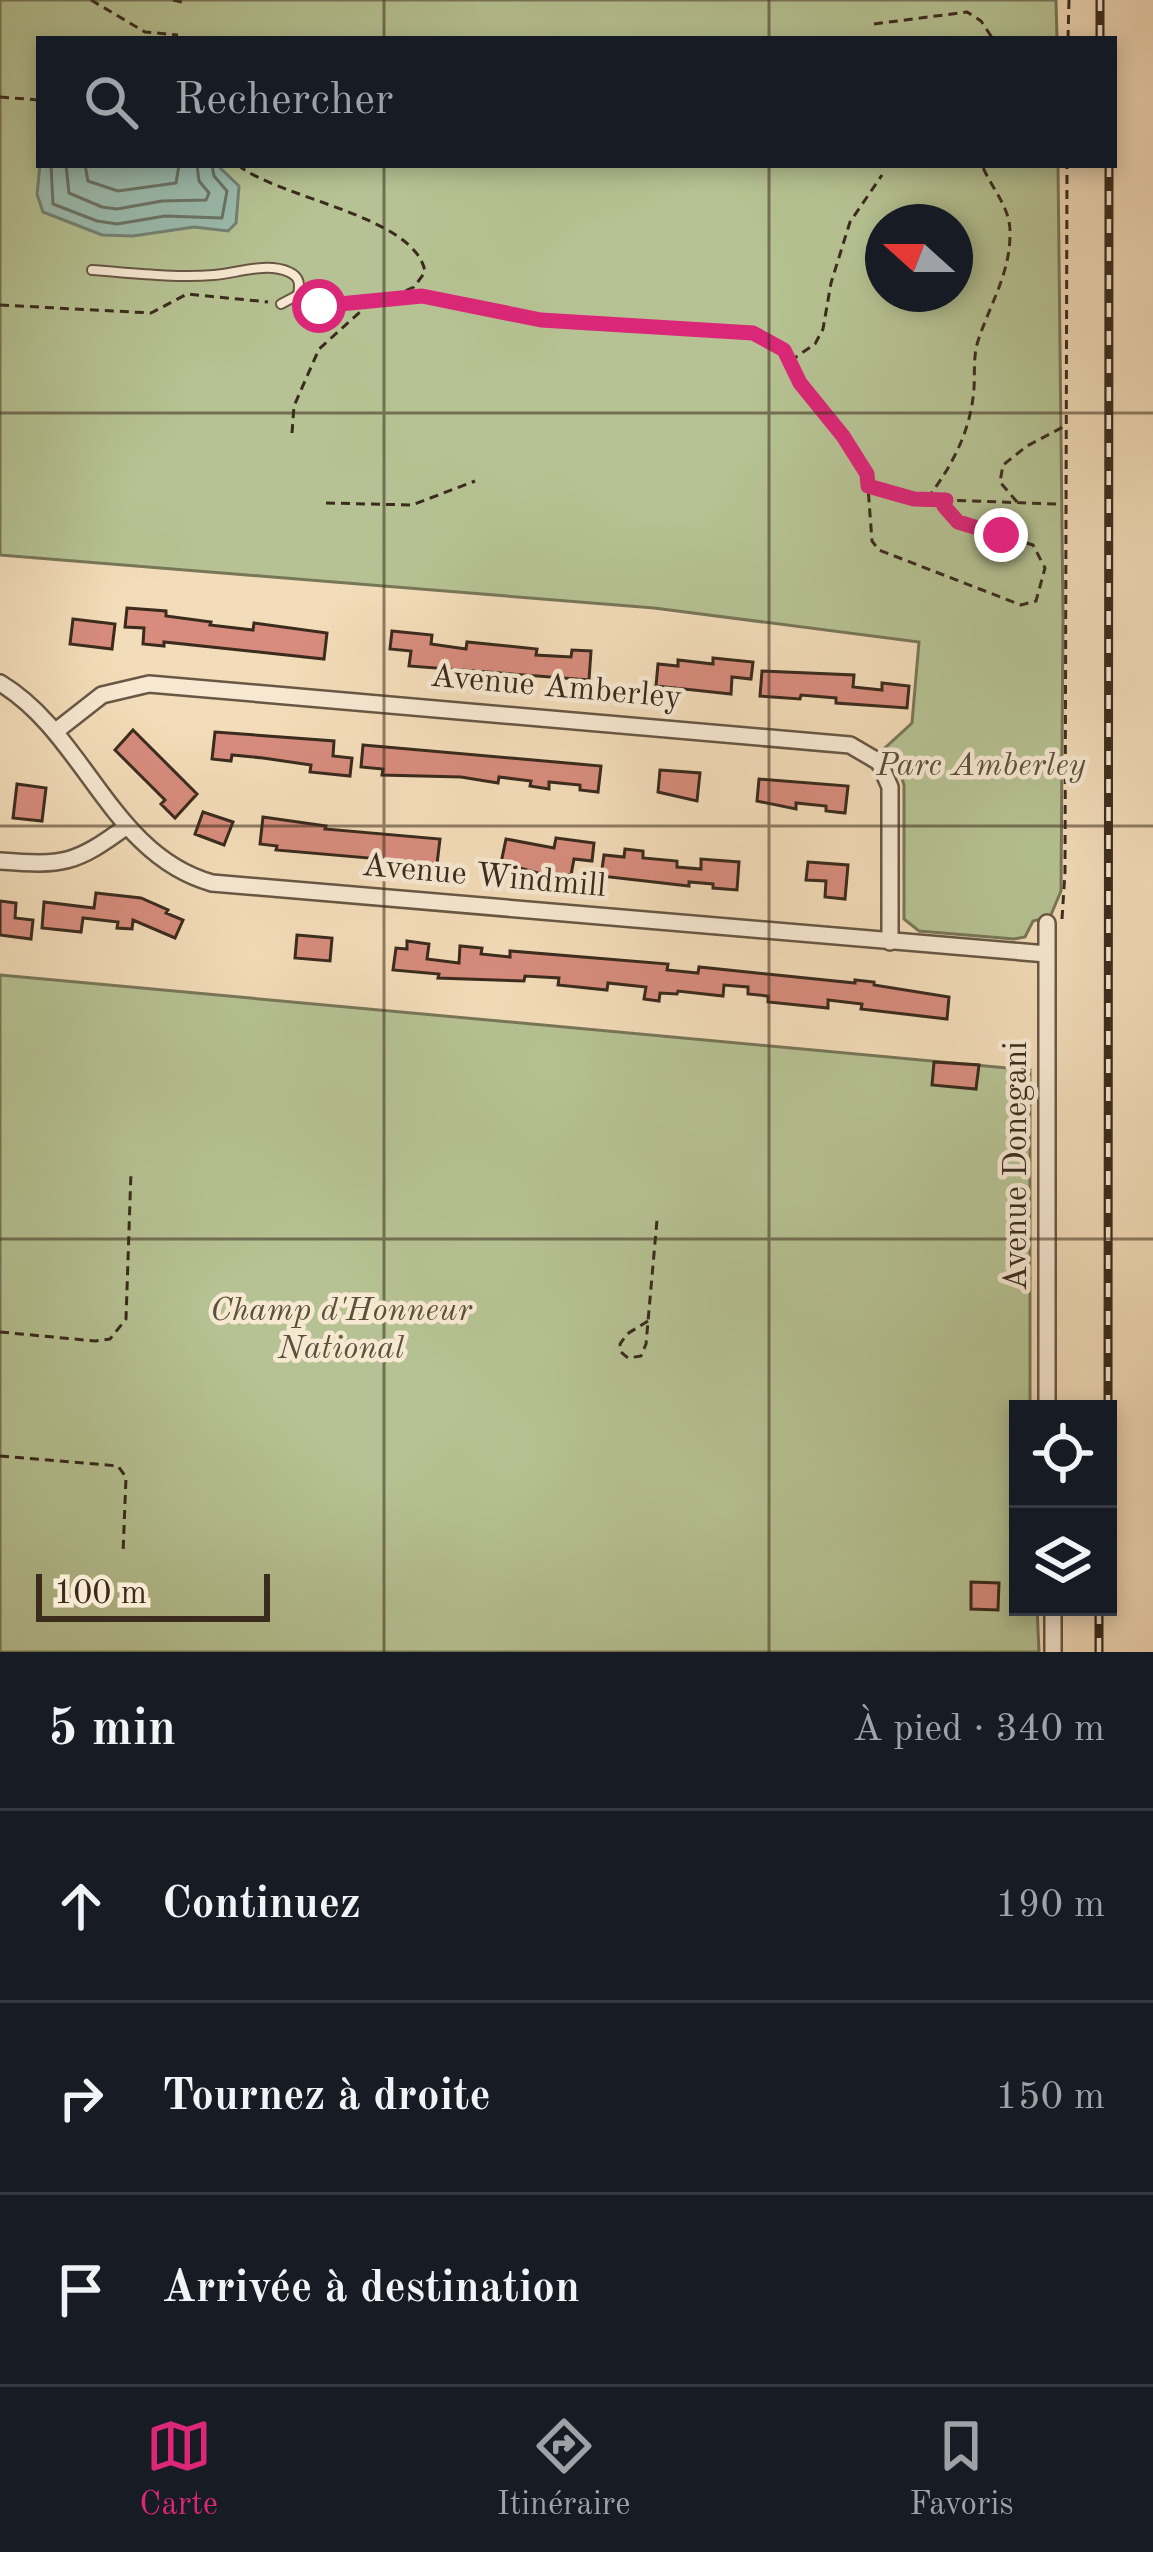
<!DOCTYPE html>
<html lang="fr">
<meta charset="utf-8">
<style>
body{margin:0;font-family:"Old Standard TT",serif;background:#20242c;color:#f1f3f6}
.controls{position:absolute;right:36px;bottom:36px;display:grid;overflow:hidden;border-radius:0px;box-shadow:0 6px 18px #0003}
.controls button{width:108px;height:108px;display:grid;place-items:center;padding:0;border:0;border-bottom:3px solid #363941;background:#171b24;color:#f1f3f6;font:60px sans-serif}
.compass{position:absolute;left:865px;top:204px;width:108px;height:108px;border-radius:50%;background:#171b24;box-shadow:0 6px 18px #0003;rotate:291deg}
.scale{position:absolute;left:36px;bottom:30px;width:234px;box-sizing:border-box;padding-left:12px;border:6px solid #3a2b1d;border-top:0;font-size:33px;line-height:42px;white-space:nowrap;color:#3a2b1d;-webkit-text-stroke:9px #f7e8d2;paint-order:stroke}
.stop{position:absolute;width:36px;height:36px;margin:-27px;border:9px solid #db2777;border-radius:50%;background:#fff}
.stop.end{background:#db2777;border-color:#fff;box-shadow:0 3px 12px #0008}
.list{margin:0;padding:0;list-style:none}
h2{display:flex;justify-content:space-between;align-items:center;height:156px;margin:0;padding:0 48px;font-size:51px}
h2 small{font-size:39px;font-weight:400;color:#9ea1a6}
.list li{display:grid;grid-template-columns:78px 1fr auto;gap:36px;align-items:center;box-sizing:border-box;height:192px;padding:0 48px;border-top:3px solid #363941}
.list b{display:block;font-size:45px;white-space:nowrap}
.list em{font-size:39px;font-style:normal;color:#9ea1a6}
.icon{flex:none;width:66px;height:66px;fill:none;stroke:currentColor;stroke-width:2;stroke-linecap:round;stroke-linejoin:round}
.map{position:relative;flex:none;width:1153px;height:1652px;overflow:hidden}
.search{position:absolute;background:#171b24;box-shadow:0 6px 18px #0003;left:36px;right:36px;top:36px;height:132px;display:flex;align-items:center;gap:30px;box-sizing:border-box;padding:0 42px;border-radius:0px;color:#9ea1a6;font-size:45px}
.sheet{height:732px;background:#171b24}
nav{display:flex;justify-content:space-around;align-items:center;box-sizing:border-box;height:168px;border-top:3px solid #363941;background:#171b24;font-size:33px;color:#9ea1a6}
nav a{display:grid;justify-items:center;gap:6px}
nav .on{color:#db2777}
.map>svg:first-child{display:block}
</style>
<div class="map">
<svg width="1153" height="1652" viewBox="0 0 1153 1652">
<rect width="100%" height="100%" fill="#f3dcb9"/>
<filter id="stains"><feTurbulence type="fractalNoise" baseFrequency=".00167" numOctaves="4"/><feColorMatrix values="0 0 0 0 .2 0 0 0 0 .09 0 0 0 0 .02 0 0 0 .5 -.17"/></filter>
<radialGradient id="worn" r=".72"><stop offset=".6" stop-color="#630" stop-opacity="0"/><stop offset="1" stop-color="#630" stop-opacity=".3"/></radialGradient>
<path fill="#b6c293" stroke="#787658" stroke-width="3" fill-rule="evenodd" d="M 0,0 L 1056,0 L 1057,39 L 39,39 L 39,165 L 1058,165 L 1063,618 L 1061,891 L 1050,917 L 1033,921 L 1025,937 L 1014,939 L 919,931 L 904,919 L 904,785 L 898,766 L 885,748 L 912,723 L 919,642 L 654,608 L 0,555 ZM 883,222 L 955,222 L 955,294 L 883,294 Z
M 0,975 L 1030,1070 L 1030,1409 L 1018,1409 L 1018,1607 L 1037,1607 L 1039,1652 L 0,1652 Z"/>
<path fill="#9bbcaf" stroke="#748275" stroke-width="3" d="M 40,165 L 217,165 L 239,186 L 236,223 L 228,231 L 194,227 L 133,236 L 102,235 L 43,212 L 37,194 Z"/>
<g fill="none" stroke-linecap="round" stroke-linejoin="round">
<path stroke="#6a7466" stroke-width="3" d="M 51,165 L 53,204 L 97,221 L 117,224 L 165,216 L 222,218 L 227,191 L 214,176 L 212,165
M 66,165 L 69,193 L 102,207 L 117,209 L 162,201 L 206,200 L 209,193 L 199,181 L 197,165
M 85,165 L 88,181 L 118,191 L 176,183 L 179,165"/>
</g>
<path fill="#d78c7d" stroke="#3a2b1d" stroke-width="3" d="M 127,608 L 166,611 L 166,616 L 211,622 L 210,625 L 253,630 L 254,623 L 327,633 L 324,659 L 164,642 L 164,646 L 143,644 L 144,628 L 125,627 Z
M 73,619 L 115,624 L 112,649 L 70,644 Z
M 392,631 L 432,635 L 431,644 L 466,649 L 467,642 L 537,649 L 536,655 L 571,657 L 572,650 L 591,651 L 589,680 L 409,666 L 411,651 L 390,649 Z
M 713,658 L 753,662 L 751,679 L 732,677 L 731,694 L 656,686 L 658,664 L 678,666 L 678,660 L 713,664 Z
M 762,671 L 854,675 L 853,687 L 882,690 L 882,683 L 909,686 L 907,708 L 836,703 L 836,698 L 801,695 L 800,699 L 760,696 Z
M 133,730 L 197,794 L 175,818 L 161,804 L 165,800 L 115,750 Z
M 215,732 L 334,741 L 333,756 L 352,758 L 350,776 L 310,772 L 311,765 L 263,758 L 232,755 L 231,761 L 212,759 Z
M 363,745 L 601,766 L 598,792 L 580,790 L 580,785 L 549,782 L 549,789 L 530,786 L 531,781 L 499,777 L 498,783 L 461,777 L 382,775 L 383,769 L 361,767 Z
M 660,770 L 700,773 L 697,801 L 658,792 Z
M 759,779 L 848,786 L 845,813 L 826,811 L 826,806 L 796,803 L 796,809 L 757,801 Z
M 17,784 L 46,788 L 42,821 L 13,818 Z
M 203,812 L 233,822 L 224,845 L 195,834 Z
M 263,817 L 326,826 L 325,829 L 440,839 L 437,864 L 276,850 L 277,846 L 260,844 Z
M 556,838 L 594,843 L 592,861 L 574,859 L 571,875 L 538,873 L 501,863 L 506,839 L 554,848 Z
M 625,849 L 643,851 L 643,858 L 677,861 L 677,867 L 701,869 L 701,859 L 739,862 L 737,890 L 713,888 L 713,884 L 689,882 L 689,886 L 601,876 L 604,855 L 624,857 Z
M 808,862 L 848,865 L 845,899 L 825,897 L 826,881 L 806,880 Z
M 96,893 L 141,898 L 168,910 L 166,913 L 183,920 L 175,938 L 133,920 L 132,929 L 117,928 L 118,922 L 83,918 L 81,932 L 42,928 L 44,902 L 94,908 Z
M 0,901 L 16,903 L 15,918 L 33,920 L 31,939 L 0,935 Z
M 297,935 L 332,938 L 330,961 L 295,958 Z
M 407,941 L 429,944 L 427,959 L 459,963 L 460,946 L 482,948 L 481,954 L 510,957 L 510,951 L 668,964 L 667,970 L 698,973 L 699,967 L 855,983 L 855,980 L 874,982 L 874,985 L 949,997 L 947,1019 L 861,1009 L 862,1004 L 828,1000 L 828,1008 L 768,1002 L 768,996 L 748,994 L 748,987 L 724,985 L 723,996 L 678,991 L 677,994 L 660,993 L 659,1001 L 644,999 L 646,987 L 608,983 L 607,990 L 558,985 L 559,978 L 525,976 L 524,981 L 438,978 L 439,974 L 393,970 L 396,948 L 407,949 Z
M 934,1062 L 979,1065 L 976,1089 L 932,1085 Z
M 971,1582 L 999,1583 L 998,1610 L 971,1609 Z"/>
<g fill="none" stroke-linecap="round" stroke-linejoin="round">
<g stroke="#685744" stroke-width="12">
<path id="service" d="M 92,270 C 133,273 174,278 214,275 C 238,273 266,262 289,272 C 300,277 300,284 298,295 L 281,304"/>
</g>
<g stroke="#685744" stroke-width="20">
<path id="minor" d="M 0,683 C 85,734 111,855 212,883 L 1047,954
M 56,731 L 102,695 L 149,684 L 850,745 L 879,762 L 890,787 L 890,942
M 0,861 C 64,866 75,864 127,826
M 1047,1409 L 1047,923
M 1053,1607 L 1053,1652"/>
</g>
<path stroke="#3a2b1d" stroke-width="3" stroke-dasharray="9 6" stroke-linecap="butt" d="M 91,0 L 145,32 L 178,35
M 173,0 L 182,2
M 874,24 L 967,12 L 981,21 L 993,39
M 1068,39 L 1069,0
M 0,97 L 39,100
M 238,165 C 280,199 416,216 425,272 L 414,287 L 396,295
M 0,305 L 151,313 L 187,294 L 268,302
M 307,305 L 369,303
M 790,361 L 815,344 L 823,329 L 831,283 L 850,222 L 882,175
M 292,433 L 294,406 L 319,349 L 370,303 L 394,295 L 422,295 L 541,320 L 753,333 L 784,350 L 800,383 L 843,436 L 867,474 L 872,541 L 879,550 L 1021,605 L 1036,601 L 1045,568 L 1033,545 L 958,522 L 946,511 L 946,500
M 869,486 L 914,499 L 1057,504
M 927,499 C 952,466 971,431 974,388 C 975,372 973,357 978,341 C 990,304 1010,274 1010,234 C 1011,207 991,188 982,165
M 1017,502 L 1000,482 L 1003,465 L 1027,446 L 1063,427
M 326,503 L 412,505 L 475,481
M 1062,919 L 1065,872 L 1067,165
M 648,1321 L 627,1334 L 620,1344 L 621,1352 L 628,1358 L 641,1356 L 646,1344 L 657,1220
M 0,1332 L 95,1341 L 110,1339 L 126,1319 L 131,1171
M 0,1456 L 118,1466 L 126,1477 L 123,1554"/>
<use href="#service" stroke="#f7e8d2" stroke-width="8"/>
<use href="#minor" stroke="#f7e8d2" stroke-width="15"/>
<g stroke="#3a2b1d" stroke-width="9">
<path id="rail" d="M 1100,39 L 1100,0
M 1108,1409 L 1109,165
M 1099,1652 L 1099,1607"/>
</g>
<use href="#rail" stroke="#f7e8d2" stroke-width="4.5" stroke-dasharray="14" stroke-linecap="butt"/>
</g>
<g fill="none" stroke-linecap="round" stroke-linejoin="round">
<path stroke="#db2777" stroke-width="15" d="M 319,306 L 422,296 L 541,320 L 753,333 L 784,350 L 800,383 L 843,436 L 867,474 L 868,486 L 914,499 L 946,500 L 944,506 L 958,522 L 1001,535"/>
</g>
<path fill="none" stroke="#3a2b1d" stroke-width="3" stroke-opacity="0.55" d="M 384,0 L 384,39M 769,0 L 769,39M 384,165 L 384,1652M 769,165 L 769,1652M 0,413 L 1153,413M 0,826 L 1153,826M 0,1239 L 1153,1239"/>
<g text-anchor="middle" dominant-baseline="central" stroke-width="9" stroke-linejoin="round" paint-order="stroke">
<g font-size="33" fill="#3a2b1d" stroke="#f7e8d2">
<text transform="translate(556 688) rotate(5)">Avenue Amberley</text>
<text transform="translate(484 877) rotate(5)">Avenue Windmill</text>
<text transform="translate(1017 1166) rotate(-90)">Avenue Donegani</text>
</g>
<g font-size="33" font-style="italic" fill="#59513a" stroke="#f7e8d2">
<text x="981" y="766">Parc Amberley</text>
<text x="341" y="1311">Champ d'Honneur<tspan x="341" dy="38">National</tspan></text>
</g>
</g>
<rect width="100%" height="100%" filter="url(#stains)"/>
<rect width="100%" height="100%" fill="url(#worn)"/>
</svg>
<div class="controls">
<button><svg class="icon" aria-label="locate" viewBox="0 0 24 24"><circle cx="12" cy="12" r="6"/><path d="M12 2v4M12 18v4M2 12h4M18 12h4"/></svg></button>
<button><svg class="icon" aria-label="layers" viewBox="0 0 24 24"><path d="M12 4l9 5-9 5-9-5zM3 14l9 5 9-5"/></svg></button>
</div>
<svg class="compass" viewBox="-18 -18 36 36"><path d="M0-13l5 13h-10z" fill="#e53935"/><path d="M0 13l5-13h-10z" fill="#9ea1a6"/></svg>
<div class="scale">100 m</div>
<div class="stop" style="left:319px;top:306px"></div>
<div class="stop end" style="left:1001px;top:535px"></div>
<div class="search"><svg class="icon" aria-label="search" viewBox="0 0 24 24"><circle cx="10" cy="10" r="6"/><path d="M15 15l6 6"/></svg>Rechercher</div>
</div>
<section class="sheet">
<h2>5 min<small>À pied · 340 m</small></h2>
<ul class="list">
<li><svg class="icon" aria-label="ahead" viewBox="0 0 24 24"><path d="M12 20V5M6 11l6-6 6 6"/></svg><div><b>Continuez</b></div><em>190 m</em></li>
<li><svg class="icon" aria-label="right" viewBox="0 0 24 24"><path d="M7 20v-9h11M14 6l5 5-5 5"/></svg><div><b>Tournez à droite</b></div><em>150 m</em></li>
<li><svg class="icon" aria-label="arrive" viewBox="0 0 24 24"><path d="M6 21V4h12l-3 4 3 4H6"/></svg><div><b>Arrivée à destination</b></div></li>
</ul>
</section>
<nav>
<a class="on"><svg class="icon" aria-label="map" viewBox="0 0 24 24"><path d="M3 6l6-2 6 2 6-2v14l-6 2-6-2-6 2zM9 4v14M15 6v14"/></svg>Carte</a>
<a><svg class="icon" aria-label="directions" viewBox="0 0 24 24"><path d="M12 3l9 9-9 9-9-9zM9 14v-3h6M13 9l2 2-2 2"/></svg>Itinéraire</a>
<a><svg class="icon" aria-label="saved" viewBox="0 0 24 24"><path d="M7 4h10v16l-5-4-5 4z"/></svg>Favoris</a>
</nav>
